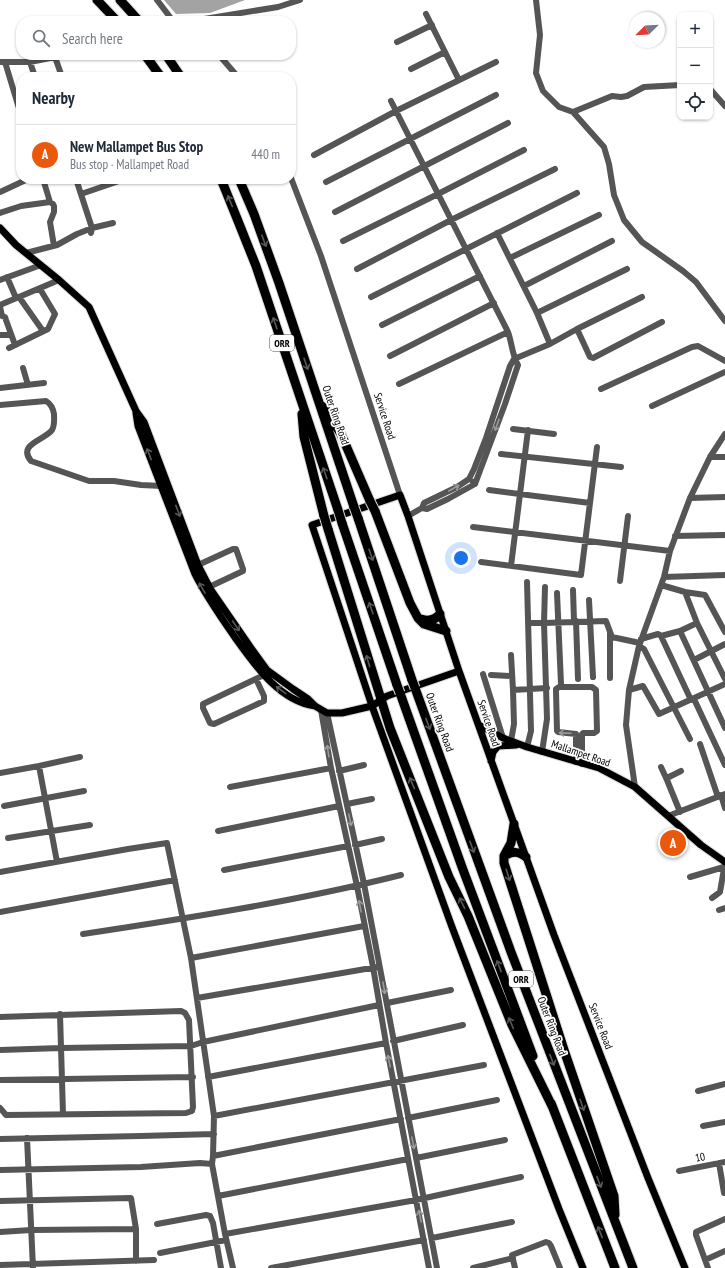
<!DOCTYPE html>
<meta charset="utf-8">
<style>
body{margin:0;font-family:"PT Sans Narrow",sans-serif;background:#f6f6f7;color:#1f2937}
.controls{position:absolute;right:12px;top:12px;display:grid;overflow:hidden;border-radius:8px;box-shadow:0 1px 3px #0004}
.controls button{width:36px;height:36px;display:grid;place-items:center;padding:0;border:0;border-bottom:1px solid #e0e1e3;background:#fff;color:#1f2937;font:20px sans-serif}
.compass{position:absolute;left:629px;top:12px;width:36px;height:36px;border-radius:50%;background:#fff;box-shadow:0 1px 3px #0004;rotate:246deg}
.you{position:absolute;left:461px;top:558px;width:14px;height:14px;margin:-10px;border:3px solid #fff;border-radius:50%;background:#1a73e8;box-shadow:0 0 0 6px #1a73e833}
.badge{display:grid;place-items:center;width:26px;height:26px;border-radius:50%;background:#ea580c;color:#fff;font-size:13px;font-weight:700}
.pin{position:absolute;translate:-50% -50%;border:2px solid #fff;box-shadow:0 1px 4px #0006}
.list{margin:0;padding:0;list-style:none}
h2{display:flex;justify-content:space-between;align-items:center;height:52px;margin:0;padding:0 16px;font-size:17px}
h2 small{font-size:13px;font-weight:400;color:#747a83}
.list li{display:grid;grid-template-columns:26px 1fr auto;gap:12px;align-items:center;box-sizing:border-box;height:60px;padding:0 16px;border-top:1px solid #e0e1e3}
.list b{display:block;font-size:15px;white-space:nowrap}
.list p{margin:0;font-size:13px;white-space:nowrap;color:#747a83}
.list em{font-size:13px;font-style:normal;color:#747a83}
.icon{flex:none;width:22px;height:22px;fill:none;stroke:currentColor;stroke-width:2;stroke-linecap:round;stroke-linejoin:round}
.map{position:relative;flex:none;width:725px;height:1268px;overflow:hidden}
.search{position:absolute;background:#fff;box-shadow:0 1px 3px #0004;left:16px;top:16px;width:280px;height:44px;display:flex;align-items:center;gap:10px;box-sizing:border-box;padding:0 14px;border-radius:16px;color:#747a83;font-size:15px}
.panel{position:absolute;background:#fff;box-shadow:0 1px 3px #0004;left:16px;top:72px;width:280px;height:112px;border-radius:16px}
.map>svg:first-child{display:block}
</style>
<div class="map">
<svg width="725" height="1268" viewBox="0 0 725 1268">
<rect width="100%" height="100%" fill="#fff"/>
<path fill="#a3a3a3" d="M 164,0 L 245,0 L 210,13 L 176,14 Z"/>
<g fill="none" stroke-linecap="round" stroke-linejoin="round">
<g stroke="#dbdbdb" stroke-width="9">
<path id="major" d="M 0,228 L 16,245 L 59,280 L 89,307 L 136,411 L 144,422 L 198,565 L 211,590 L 251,648 L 267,670 L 293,689 L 308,699 L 315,706 L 327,713 L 342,713 L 372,706 L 387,696 L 459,671
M 136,413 L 138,426 L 195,574 C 206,596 220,616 234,636 C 254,664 279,701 315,706
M 479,725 L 503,738 L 527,747 L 599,768 L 635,787 L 701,845 L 725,862
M 491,761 L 493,752 L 498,746 L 516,745
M 583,1268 L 559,1209 L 452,927 L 372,706 L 312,525 L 400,495 L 408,516 L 459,671 L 554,935 L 648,1178 L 685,1268"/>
</g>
<g stroke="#dbdbdb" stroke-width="11">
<path id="highway" d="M 97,0 L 117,21
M 120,0 L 139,21
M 145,55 L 161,77
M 166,55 L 181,77
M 221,179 L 238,221 L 256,266 L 338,510
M 239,179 L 254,214 L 279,283 L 354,507
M 324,407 L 341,434 L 370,501
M 302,414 L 304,437 L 324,516
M 375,511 L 410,603 L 418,618 L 424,624 L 446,631
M 358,518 L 412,680
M 342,523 L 397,685
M 328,529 L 390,728 L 449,877 L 468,916 L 512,1025 L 553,1108
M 421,619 C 429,622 435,620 440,614
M 415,688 L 511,952 L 633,1268
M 400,693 L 462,867 L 533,1056
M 514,824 L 511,843 L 504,856 L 504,863 L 565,1053 L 614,1196 L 615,1215
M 504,856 C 513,851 518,851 526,857
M 551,1103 L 615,1268"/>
</g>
<path stroke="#555" stroke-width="6" d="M 157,0 L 173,21
M 536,0 L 540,35 L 536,73 L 543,91 L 559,107 L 573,112 L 604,147 L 609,164 L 614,195 L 624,220 L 642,242 L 683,271 L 696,282 L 725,321
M 426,14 L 459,80
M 192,21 L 278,7 L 300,0
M 397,42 L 432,25
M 219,55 L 238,77
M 55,57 L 62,77
M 0,62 L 30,62 L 55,57 L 58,55
M 5,62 L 21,115
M 30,62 L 35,77
M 411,69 L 445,52
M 710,89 L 725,106
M 391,101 L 508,332 C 512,343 512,355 518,365 L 505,404 L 475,484
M 573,112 L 612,96 L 621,97 L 627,96 L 644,87 L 680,85
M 314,155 L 396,111 L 496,62
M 291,178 L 321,256 L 400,495
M 43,179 L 50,202 L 53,204 L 54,206 L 54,212 L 50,222 L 54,246
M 75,179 L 77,182 L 92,228 L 91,233
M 326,182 L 496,95
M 0,192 L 28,179
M 81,194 L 125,179
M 335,212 L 508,123
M 0,213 L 21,206 L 50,202
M 497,233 L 537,313 L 550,344
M 343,241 L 438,194 L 524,150
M 26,253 L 57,245 L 77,234 L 92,228 L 113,223
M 510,258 L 599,215
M 357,269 L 451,220 L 555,169
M 7,277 L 16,298
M 0,280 L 41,265
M 524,286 L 612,241
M 19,297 L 43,331
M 371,297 L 577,193
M 0,305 L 59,280
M 0,307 L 2,316 L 5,317 L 6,320 L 15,345
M 537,313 L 627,269
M 382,325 L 480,276
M 577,329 L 590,357 L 593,358 L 662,322
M 0,335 L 11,335
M 9,348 L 48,329 L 55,314 L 40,289
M 390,356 L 494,303
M 23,368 L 28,385
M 399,384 L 508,332
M 0,388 L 44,383
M 601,389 L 692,347 L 698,346 L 725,361
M 0,405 L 46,401 C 51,404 53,408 54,414 C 54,419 55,425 52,430 C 45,440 17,444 31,461 L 89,481 L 114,481 L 141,485 L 162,486
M 652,406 L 725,372
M 513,429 L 554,434
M 501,454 L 621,467
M 710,457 L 725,457
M 489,490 L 590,503
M 690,498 L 725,497
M 422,508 L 427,509 L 448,499 L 475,484 L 473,482
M 408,516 L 422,508 L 424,503 L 457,487 L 469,479 L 474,469 L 486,438 L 510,366 L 514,359 L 550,344 L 577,329 L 642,297
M 473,527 L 670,551
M 675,536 L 725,535
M 481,562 L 581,575 L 597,447
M 198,565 L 233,549 L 236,549 L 243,569 L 243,571 L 209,587
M 511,566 L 528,430
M 664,577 L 725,575
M 620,581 L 628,516
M 527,582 L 531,731 L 527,747
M 661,585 L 685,592 L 705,595 L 725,632
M 545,587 L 544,623 L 606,621 L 612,637 L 640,643
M 573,590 L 574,621
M 685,592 L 697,623 L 725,679
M 557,593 L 561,684
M 589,600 L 593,677
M 576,621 L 578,679
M 528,623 L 544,623 L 547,719 L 542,752
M 680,631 L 725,728
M 661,636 L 691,700
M 641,639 L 658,634 L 661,636 L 680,631 L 697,623
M 639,646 L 644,649 L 690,739
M 511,655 L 513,690
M 694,660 L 725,644
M 483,674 L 503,738
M 491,675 L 512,676
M 610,678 L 610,633
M 256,679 L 264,696 L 264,701 L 214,724 L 210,723 L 203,708 L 203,704 L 264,675
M 629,690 L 643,686 L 659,714 L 725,684
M 694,699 L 725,765
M 321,710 L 331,768 L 357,886 L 373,967 L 386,1043 L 429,1268
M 327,713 L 364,884 L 437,1268
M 511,741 L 514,724 L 513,690 L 547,688
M 700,744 L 718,797
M 576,762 L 576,734 L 558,732 L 557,731 L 556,691 L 556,689 L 559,687 L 592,687 L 596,690 L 597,731 L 594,733 L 583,733 L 582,734 L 582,764
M 39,766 L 57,862
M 661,767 L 667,780
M 339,771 L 364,765
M 0,773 L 39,766 L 80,757
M 230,787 L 331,768
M 635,787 L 626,725 L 629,690 L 639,646 L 664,577 L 670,551 L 690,498 L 710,457 L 725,434
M 721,795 L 725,808
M 347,804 L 372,799
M 4,806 L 84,791
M 680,812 L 667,780 L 667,778 L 681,771
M 668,816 L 725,794
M 218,831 L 339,806
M 8,838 L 90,825
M 355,845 L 382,839
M 224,870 L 348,846
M 0,872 L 128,849 L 167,843 L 191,958 L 214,1116 L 213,1156
M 690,877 L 724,867
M 712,898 L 720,892 L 725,863
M 719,910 L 725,908
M 0,912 L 175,880
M 83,934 C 189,918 297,901 401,875
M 191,958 L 364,926
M 197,998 L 377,967
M 387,1003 L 451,990
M 60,1014 L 63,1114
M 0,1017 L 181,1011 L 185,1013 L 189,1020 L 193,1107 L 192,1111 L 186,1113 L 6,1115 L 0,1108
M 393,1041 L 463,1025
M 0,1050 L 61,1048 L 191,1046 L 203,1042 L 379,1005
M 208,1077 L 386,1043
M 0,1080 L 193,1077
M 698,1091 L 725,1084
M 214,1116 L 484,1065
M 408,1118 L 497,1100
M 703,1126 L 725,1122
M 27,1138 L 33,1268
M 0,1139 L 141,1136 L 214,1134
M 416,1158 L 505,1140
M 719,1163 L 724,1193
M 0,1170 L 141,1167 L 200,1163 L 212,1164
M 679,1171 L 725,1162
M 218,1196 L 408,1159
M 0,1201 L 131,1198 L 136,1229 L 136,1261
M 157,1224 L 206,1215 L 210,1216 L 213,1223 L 221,1268
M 0,1232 L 31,1230 L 136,1229
M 225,1234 L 416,1200 L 521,1177
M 432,1238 L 512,1222
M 160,1253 L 226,1240
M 705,1260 L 725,1251
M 0,1265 L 154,1260
M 233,1268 L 225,1234 L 212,1164 L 213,1156 L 401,1119
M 271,1268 L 424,1240
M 473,1268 L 513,1258
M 515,1268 L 512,1255 L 546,1242 L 549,1243 L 551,1246 L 560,1268
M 708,1268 L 696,1235 L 696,1232 L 725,1219"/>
<use href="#major" stroke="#000" stroke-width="7"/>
<use href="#highway" stroke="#000" stroke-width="9"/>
<g stroke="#dbdbdb" stroke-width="11" stroke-linecap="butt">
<path id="highway-bridge" d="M 370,501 L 375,511
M 354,507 L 358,518
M 338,510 L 342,523
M 324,516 L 328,529
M 412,680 L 415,688
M 397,685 L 400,693"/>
</g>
<use href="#highway-bridge" stroke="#000" stroke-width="9"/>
</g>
<defs><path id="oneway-shaft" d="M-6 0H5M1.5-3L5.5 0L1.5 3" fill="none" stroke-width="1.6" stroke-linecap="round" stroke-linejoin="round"/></defs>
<g stroke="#595959">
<use href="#oneway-shaft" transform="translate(230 201) rotate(-113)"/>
<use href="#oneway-shaft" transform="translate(264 241) rotate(70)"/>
<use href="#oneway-shaft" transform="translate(275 323) rotate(-109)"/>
<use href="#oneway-shaft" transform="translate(306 364) rotate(71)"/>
<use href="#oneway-shaft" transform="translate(149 454) rotate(-111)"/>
<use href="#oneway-shaft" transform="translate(325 473) rotate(-109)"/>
<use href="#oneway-shaft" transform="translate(178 511) rotate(69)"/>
<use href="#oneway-shaft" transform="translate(371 555) rotate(71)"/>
<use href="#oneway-shaft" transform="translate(202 588) rotate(-120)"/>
<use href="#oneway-shaft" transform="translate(371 608) rotate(-109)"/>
<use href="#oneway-shaft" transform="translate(236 626) rotate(56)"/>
<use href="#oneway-shaft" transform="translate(368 661) rotate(-107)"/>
<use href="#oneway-shaft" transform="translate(281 690) rotate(-143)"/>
<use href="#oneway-shaft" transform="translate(428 724) rotate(70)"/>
<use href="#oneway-shaft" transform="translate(412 783) rotate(-112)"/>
<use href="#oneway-shaft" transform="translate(472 847) rotate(70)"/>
<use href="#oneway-shaft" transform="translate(508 875) rotate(72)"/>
<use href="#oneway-shaft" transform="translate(462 903) rotate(-116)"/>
<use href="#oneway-shaft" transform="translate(499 966) rotate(-111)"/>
<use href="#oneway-shaft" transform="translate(511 1023) rotate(-113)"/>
<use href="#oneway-shaft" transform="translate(552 1060) rotate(69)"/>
<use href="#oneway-shaft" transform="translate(582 1105) rotate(71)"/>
<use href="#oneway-shaft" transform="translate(599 1182) rotate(69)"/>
<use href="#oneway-shaft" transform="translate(600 1232) rotate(-111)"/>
</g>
<g stroke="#999">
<use href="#oneway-shaft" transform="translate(497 425) rotate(110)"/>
<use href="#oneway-shaft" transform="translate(454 488) rotate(-30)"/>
<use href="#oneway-shaft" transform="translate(565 733) rotate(-178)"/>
<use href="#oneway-shaft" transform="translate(328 751) rotate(-99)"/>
<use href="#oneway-shaft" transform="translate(350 820) rotate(78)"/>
<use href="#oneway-shaft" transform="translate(360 906) rotate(-101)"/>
<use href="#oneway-shaft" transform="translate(384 988) rotate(80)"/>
<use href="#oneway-shaft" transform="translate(389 1061) rotate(-102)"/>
<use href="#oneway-shaft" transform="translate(413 1143) rotate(79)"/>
<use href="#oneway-shaft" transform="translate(420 1216) rotate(-101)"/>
</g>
<g text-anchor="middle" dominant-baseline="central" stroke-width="3.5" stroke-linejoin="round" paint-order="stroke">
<g fill="#fff" stroke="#4c4c4c" stroke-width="1">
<rect x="270" y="335" width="24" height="16" rx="3"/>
<rect x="509" y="971" width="24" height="16" rx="3"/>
</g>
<g font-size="10" font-weight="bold" fill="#000">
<text x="282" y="343">ORR</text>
<text x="521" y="979">ORR</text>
</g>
<g font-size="11" fill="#000" stroke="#fff">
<text transform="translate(336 415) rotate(71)">Outer Ring Road</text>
<text transform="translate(385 416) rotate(72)">Service Road</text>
<text transform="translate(440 722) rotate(70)">Outer Ring Road</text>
<text transform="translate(489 723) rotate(71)">Service Road</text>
<text transform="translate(581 753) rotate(19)">Mallampet Road</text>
<text transform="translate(552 1026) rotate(69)">Outer Ring Road</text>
<text transform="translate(601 1026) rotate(69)">Service Road</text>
<text transform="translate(700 1157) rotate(-11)">10</text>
</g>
</g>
</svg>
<div class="controls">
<button>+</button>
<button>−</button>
<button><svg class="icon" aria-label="locate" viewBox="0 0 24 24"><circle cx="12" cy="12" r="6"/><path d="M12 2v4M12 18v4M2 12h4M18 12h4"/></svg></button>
</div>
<svg class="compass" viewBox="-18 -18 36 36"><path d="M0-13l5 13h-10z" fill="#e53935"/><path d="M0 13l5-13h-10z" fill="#747a83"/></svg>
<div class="you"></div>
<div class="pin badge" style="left:673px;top:843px">A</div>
<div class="search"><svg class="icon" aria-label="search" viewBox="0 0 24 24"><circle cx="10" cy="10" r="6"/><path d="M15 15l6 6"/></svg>Search here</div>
<section class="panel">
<h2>Nearby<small></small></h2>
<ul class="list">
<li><span class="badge">A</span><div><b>New Mallampet Bus Stop</b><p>Bus stop · Mallampet Road</p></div><em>440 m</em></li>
</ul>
</section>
</div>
